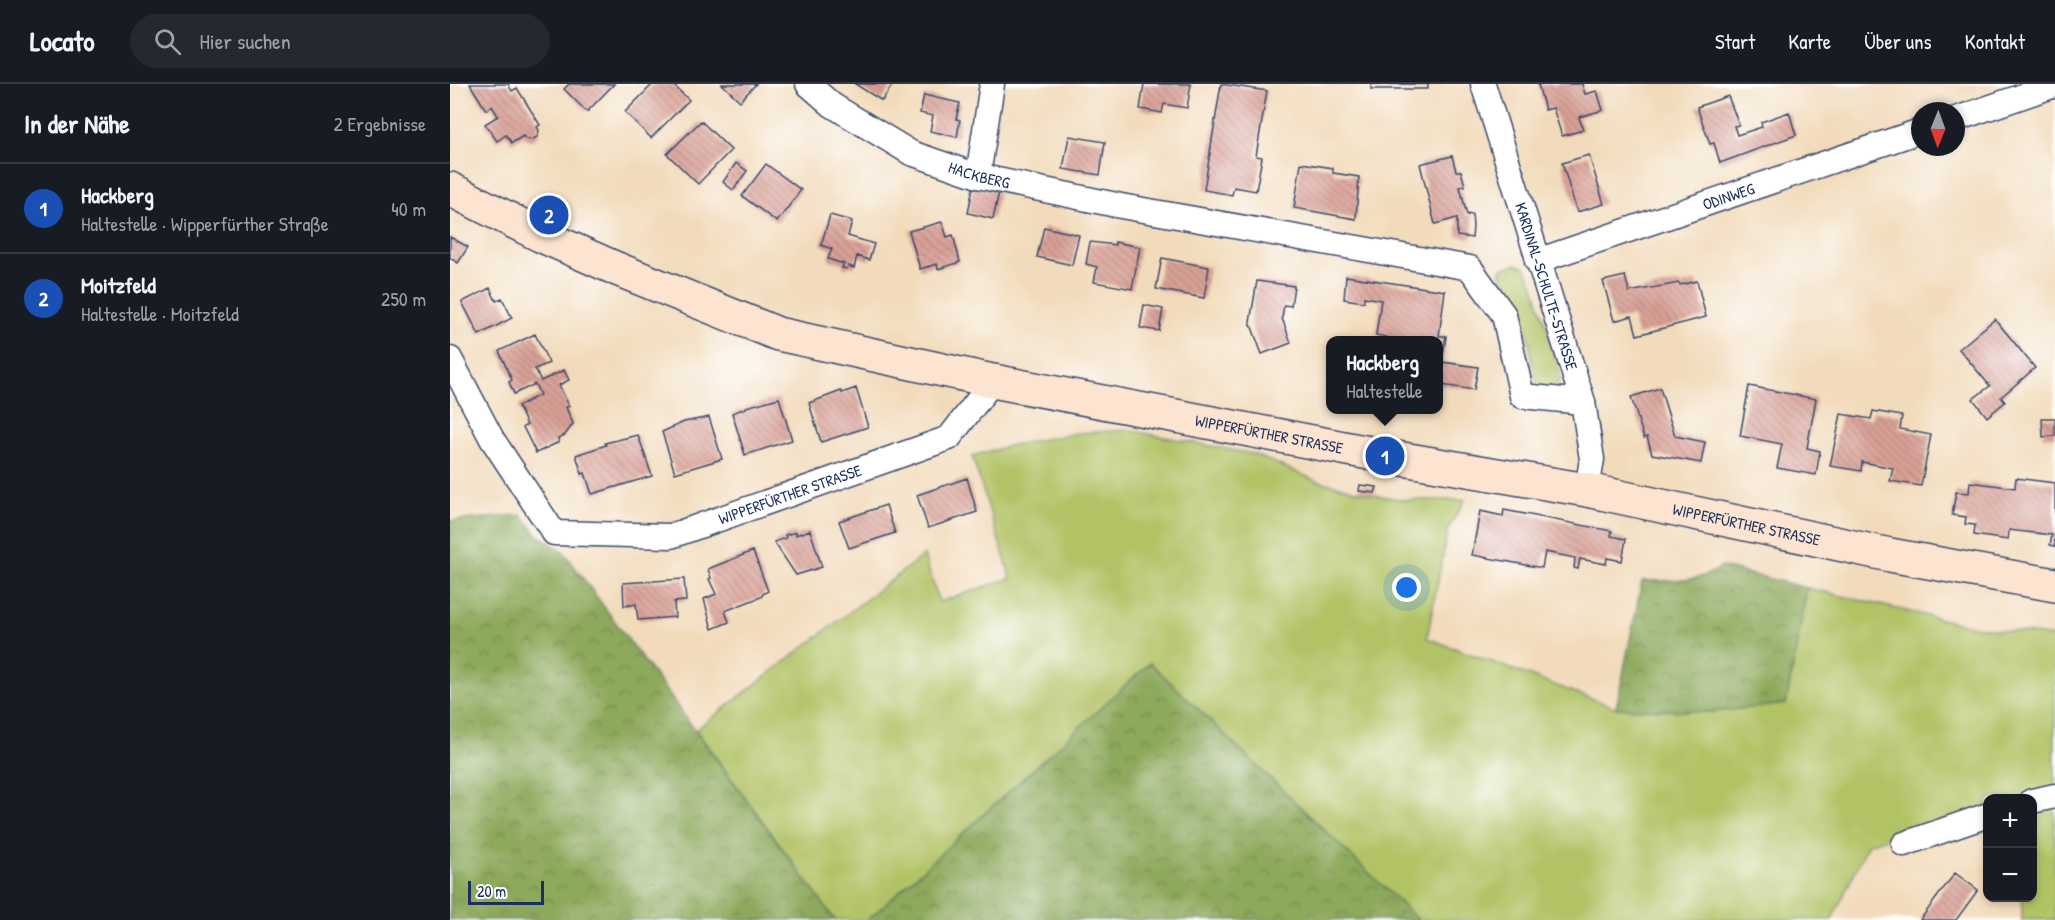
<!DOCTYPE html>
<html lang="de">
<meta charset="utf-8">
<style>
body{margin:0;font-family:"Patrick Hand",sans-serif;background:#242831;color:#f1f3f6}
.controls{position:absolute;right:18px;bottom:18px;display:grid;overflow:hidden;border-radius:12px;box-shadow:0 3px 9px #0003}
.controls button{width:54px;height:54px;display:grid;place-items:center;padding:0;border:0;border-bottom:2px solid #363941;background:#171b24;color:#f1f3f6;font:30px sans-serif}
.compass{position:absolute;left:1461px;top:18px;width:54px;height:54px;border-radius:50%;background:#171b24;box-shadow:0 3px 9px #0003;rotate:181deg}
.scale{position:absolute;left:18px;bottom:15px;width:76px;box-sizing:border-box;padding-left:6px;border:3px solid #1b2f5e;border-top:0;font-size:16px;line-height:21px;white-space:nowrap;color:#1b2f5e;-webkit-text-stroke:4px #fff;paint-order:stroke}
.you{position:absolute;left:957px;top:504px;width:21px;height:21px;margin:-15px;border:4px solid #fff;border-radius:50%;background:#1a73e8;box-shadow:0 0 0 9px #1a73e833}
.badge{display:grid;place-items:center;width:39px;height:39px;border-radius:50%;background:#1a73e8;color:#fff;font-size:20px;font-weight:700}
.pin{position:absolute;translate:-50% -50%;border:3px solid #fff;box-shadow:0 2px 6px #0006}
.popup{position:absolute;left:876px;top:252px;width:117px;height:78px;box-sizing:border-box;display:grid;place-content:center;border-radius:12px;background:#171b24;filter:drop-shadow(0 2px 4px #0005);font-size:20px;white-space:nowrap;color:#9ea1a6}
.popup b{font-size:22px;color:#f1f3f6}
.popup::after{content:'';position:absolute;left:50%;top:100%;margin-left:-12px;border:12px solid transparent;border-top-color:#171b24}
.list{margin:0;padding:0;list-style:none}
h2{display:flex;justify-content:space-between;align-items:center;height:78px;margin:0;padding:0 24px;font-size:26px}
h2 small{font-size:20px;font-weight:400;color:#9ea1a6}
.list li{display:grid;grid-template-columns:39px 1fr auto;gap:18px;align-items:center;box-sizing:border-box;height:90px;padding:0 24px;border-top:2px solid #363941}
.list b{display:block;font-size:22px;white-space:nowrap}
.list p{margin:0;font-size:20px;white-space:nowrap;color:#9ea1a6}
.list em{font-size:20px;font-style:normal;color:#9ea1a6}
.icon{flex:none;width:33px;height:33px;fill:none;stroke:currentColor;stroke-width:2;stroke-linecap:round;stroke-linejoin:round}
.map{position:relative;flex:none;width:1605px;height:836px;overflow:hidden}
header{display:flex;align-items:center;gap:36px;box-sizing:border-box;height:84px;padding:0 30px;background:#171b24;border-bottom:2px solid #363941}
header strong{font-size:28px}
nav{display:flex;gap:33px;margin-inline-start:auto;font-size:21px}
.search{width:420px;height:54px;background:#242831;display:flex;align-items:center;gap:15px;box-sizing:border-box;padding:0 21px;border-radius:33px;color:#9ea1a6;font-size:22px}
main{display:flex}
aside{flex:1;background:#171b24}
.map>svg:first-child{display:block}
</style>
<header>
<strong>Locato</strong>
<div class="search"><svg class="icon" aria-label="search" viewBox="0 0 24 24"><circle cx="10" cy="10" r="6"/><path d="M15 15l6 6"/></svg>Hier suchen</div>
<nav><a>Start</a><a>Karte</a><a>Über uns</a><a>Kontakt</a></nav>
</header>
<main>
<aside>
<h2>In der Nähe<small>2 Ergebnisse</small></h2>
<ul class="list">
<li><span class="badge" style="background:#1a4fb4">1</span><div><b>Hackberg</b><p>Haltestelle · Wipperfürther Straße</p></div><em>40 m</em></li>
<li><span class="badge" style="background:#1a4fb4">2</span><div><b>Moitzfeld</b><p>Haltestelle · Moitzfeld</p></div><em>250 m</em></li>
</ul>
</aside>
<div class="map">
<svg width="1605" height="836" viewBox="0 0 1605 836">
<defs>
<pattern id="forest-crowns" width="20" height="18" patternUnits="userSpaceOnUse" patternTransform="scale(1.5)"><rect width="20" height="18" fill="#8da95b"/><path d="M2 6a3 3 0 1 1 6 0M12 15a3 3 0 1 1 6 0" fill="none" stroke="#728a4e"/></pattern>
<pattern id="building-back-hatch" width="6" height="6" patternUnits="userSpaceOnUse" patternTransform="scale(1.5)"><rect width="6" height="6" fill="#daa196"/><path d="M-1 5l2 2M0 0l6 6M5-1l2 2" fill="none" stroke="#b0847e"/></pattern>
</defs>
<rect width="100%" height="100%" fill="#fff"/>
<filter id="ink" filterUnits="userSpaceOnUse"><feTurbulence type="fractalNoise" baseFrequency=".0167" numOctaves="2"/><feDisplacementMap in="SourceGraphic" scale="12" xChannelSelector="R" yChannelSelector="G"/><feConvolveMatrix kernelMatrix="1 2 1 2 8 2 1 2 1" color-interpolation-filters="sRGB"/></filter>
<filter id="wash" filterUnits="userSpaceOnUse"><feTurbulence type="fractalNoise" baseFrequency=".008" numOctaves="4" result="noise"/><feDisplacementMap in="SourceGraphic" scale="24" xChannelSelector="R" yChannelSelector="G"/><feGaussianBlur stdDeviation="1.35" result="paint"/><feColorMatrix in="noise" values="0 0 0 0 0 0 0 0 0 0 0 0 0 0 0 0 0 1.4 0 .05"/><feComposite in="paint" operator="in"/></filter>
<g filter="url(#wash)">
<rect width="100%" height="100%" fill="#f2dbbb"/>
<path fill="#b2c366" stroke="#667962" stroke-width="1.5" d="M 1066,180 L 1075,183 L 1084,202 L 1110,289 L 1110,297 L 1104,305 C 1097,305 1091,304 1087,298 C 1082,290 1081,266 1079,256 C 1074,232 1066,210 1051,191 L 1051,185 Z
M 678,346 L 803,370 L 865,396 L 921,410 L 953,416 L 1015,416 L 998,445 L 977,554 L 1164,623 L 1261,628 L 1336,620 L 1357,504 L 1521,542 L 1605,553 L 1605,706 L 1570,714 L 1538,714 L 1537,723 L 1418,760 L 1382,836 L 968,836 L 700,579 L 418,836 L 385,836 L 246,646 L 474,471 L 489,518 L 561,494 L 522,372 L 563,361 L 627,349 Z
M 1605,720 L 1605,836 L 1572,836 L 1572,814 L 1582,814 L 1583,725 Z"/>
<path fill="url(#forest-crowns)" stroke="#546c5c" stroke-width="1.5" d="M 71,431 L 89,452 L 113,467 L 385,836 L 0,836 L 0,437 Z
M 1271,483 L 1357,504 L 1336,620 L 1261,628 L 1166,624 L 1192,497 C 1220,496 1247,500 1271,483 Z
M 700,579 L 968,836 L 418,836 Z"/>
<g id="blocks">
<path fill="url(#building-back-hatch)" d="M 20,0 L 58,0 L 62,7 L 67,4 L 90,41 L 87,43 L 89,46 L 88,52 L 82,56 L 76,55 L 73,52 L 62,59 L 56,51 L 47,57 L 35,40 L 48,32 L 42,22 L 36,26 Z
M 119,0 L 164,0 L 137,28 L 114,5 Z
M 203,0 L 222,0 L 239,16 L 201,54 L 175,28 Z
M 272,0 L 306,0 L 290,17 Z
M 405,0 L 443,0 L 432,17 Z
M 694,0 L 741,0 L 737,24 L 714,20 L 712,29 L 690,25 Z
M 771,0 L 817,7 L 806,72 L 812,73 L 806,107 L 784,103 L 782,111 L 754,106 Z
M 921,0 L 978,0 L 978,5 L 921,5 Z
M 1088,0 L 1132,0 L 1135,10 L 1147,7 L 1153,26 L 1129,33 L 1133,46 L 1112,52 L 1103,24 L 1095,26 Z
M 474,11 L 510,19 L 506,35 L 510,36 L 507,53 L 480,47 L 483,32 L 470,29 Z
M 1278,12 L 1289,41 L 1284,42 L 1287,51 L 1312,43 L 1311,38 L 1339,28 L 1346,51 L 1270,79 L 1264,59 L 1260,60 L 1247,23 Z
M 251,37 L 281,66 L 248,100 L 217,70 Z
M 619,52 L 655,58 L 650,91 L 613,85 Z
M 1139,71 L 1154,120 L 1127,128 L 1112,79 Z
M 1002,72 L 1006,87 L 1011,87 L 1015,102 L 1010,103 L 1017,131 L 1022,130 L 1023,143 L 1022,154 L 1007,152 L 1007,134 L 985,140 L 970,80 Z
M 286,79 L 297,87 L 283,106 L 273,98 Z
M 851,79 L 883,84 L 883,89 L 909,93 L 906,135 L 844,124 Z
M 316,80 L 351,106 L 327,138 L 292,112 Z
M 523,103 L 549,108 L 543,135 L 518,129 Z
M 380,131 L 402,137 L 398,152 L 424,160 L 419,176 L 407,172 L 404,184 L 398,182 L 397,185 L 392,184 L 394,180 L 378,175 L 382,165 L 371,161 Z
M 492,138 L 497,153 L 503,151 L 510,178 L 488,185 L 487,180 L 470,185 L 459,147 Z
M 594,143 L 629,151 L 622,181 L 587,173 Z
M 0,153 L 18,163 L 8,179 L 0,174 Z
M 640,158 L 665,161 L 665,158 L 690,163 L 682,205 L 644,198 L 647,183 L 636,180 Z
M 712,174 L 759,183 L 754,214 L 706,205 Z
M 896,192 L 995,207 L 989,252 L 996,252 L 992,278 L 1028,283 L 1024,306 L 992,301 L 991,307 L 989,307 L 989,256 L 940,256 L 940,254 L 926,251 L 931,216 L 914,213 L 914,218 L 894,215 Z
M 1175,192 L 1179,208 L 1229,199 L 1230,201 L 1247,197 L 1256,233 L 1187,251 L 1182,232 L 1164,237 L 1153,197 Z
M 807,197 L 844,202 L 841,222 L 834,221 L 832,234 L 841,259 L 812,270 L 800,238 Z
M 40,204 L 46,217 L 52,214 L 62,234 L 29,251 L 12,218 Z
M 694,221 L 713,225 L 709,247 L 690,244 Z
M 1545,235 L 1585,284 L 1551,313 L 1555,318 L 1537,333 L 1523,315 L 1540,302 L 1509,265 Z
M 85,250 L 99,279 L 85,285 L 91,297 L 114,286 L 119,296 L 109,301 L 119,322 L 116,323 L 123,340 L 115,351 L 108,354 L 109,358 L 86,369 L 73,343 L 77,341 L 68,322 L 90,311 L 85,300 L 64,310 L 59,298 L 62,296 L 49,267 Z
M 1299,302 L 1366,315 L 1357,364 L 1370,367 L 1366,391 L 1327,384 L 1332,360 L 1290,352 Z
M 406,304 L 418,343 L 371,358 L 359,319 L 386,309 L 391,307 L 392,309 Z
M 1210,304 L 1225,352 L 1255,358 L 1251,379 L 1202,370 L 1197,353 L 1194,354 L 1181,313 Z
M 329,314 L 342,356 L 295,371 L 282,329 L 296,324 L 296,323 Z
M 1423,327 L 1452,332 L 1450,345 L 1481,351 L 1471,402 L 1440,397 L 1443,384 L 1412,378 L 1411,387 L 1380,382 L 1391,330 L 1421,335 Z
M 259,333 L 272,375 L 225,389 L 212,348 L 234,338 Z
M 1592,334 L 1605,334 L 1605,352 L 1593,353 Z
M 188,351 L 202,392 L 142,410 L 135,389 L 132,390 L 126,371 L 156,361 L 155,359 Z
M 517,394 L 527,428 L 478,444 L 467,411 Z
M 1566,394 L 1605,399 L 1605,462 L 1600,461 L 1602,451 L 1559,446 L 1558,456 L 1524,451 L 1525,441 L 1515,440 L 1516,433 L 1502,431 L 1506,408 L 1519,409 L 1520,398 L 1565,404 Z
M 910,401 L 927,403 L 925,409 L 909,407 Z
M 436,421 L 445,449 L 399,464 L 389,437 Z
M 1054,426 L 1162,447 L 1161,452 L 1176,455 L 1172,477 L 1157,474 L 1156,480 L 1130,475 L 1128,485 L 1124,484 L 1125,474 L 1095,468 L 1092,484 L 1022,471 L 1030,427 L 1053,432 Z
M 360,446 L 372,483 L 346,491 L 324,458 L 336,454 L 335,451 L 346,448 L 346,451 Z
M 303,467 L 318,507 L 313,510 L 311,513 L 275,527 L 279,538 L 262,545 L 254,515 L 266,510 L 259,495 L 261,494 L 258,485 Z
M 234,495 L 236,517 L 224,518 L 225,533 L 188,536 L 186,520 L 174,522 L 173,499 Z
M 1505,789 L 1528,806 L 1506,836 L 1470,836 Z"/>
</g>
</g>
<g filter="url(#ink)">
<use href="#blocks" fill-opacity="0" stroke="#3b496c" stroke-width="1.5"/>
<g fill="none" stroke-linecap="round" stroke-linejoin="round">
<g stroke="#3b496c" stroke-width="27">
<g id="minor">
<path id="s1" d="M 358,0 L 382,21 L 461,69 L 528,92 L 671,122 L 1020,184 L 1054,231 L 1072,312 L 1133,318"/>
<path id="s2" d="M 1033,0 L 1133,318 L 1142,375 L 1137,406"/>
<path d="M 1506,35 L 1605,1"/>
<path d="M 528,92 L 542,0"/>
<path id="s3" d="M 1087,177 L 1470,47"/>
<path id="s4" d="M 0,275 L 42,355 L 104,449 L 221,452 L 499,354 L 543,297"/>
<path d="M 1582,717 L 1605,712"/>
<path d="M 1454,760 L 1538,731"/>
</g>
</g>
<g stroke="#3b496c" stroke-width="36">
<g id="secondary">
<path id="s5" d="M 0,105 L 90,151 L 167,185 L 328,250 L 543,297 L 935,372 L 1137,406 L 1440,471 L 1605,501"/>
</g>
</g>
<use href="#minor" stroke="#fff" stroke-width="24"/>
<use href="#secondary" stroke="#fde4d0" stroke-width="33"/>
</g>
</g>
<g text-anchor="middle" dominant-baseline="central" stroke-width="4.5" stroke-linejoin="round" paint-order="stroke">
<g font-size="16" fill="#1b2f5e" stroke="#fff">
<text stroke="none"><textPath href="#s1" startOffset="196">HACKBERG</textPath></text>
<text stroke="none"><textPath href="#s3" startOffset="202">ODINWEG</textPath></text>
<text stroke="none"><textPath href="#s2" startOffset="212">KARDINAL-SCHULTE-STRASSE</textPath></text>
<text stroke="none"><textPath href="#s5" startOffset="860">WIPPERFÜRTHER STRASSE</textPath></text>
<text stroke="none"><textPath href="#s4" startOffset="446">WIPPERFÜRTHER STRASSE</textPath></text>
<text stroke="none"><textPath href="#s5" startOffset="1346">WIPPERFÜRTHER STRASSE</textPath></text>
</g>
</g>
</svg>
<div class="controls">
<button>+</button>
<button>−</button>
</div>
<svg class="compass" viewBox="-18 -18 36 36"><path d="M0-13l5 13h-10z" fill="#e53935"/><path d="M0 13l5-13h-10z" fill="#9ea1a6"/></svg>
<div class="scale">20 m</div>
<div class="you"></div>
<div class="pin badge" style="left:935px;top:372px;background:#1a4fb4">1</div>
<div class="popup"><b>Hackberg</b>Haltestelle</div>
<div class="pin badge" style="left:99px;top:131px;background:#1a4fb4">2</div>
</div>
</main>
